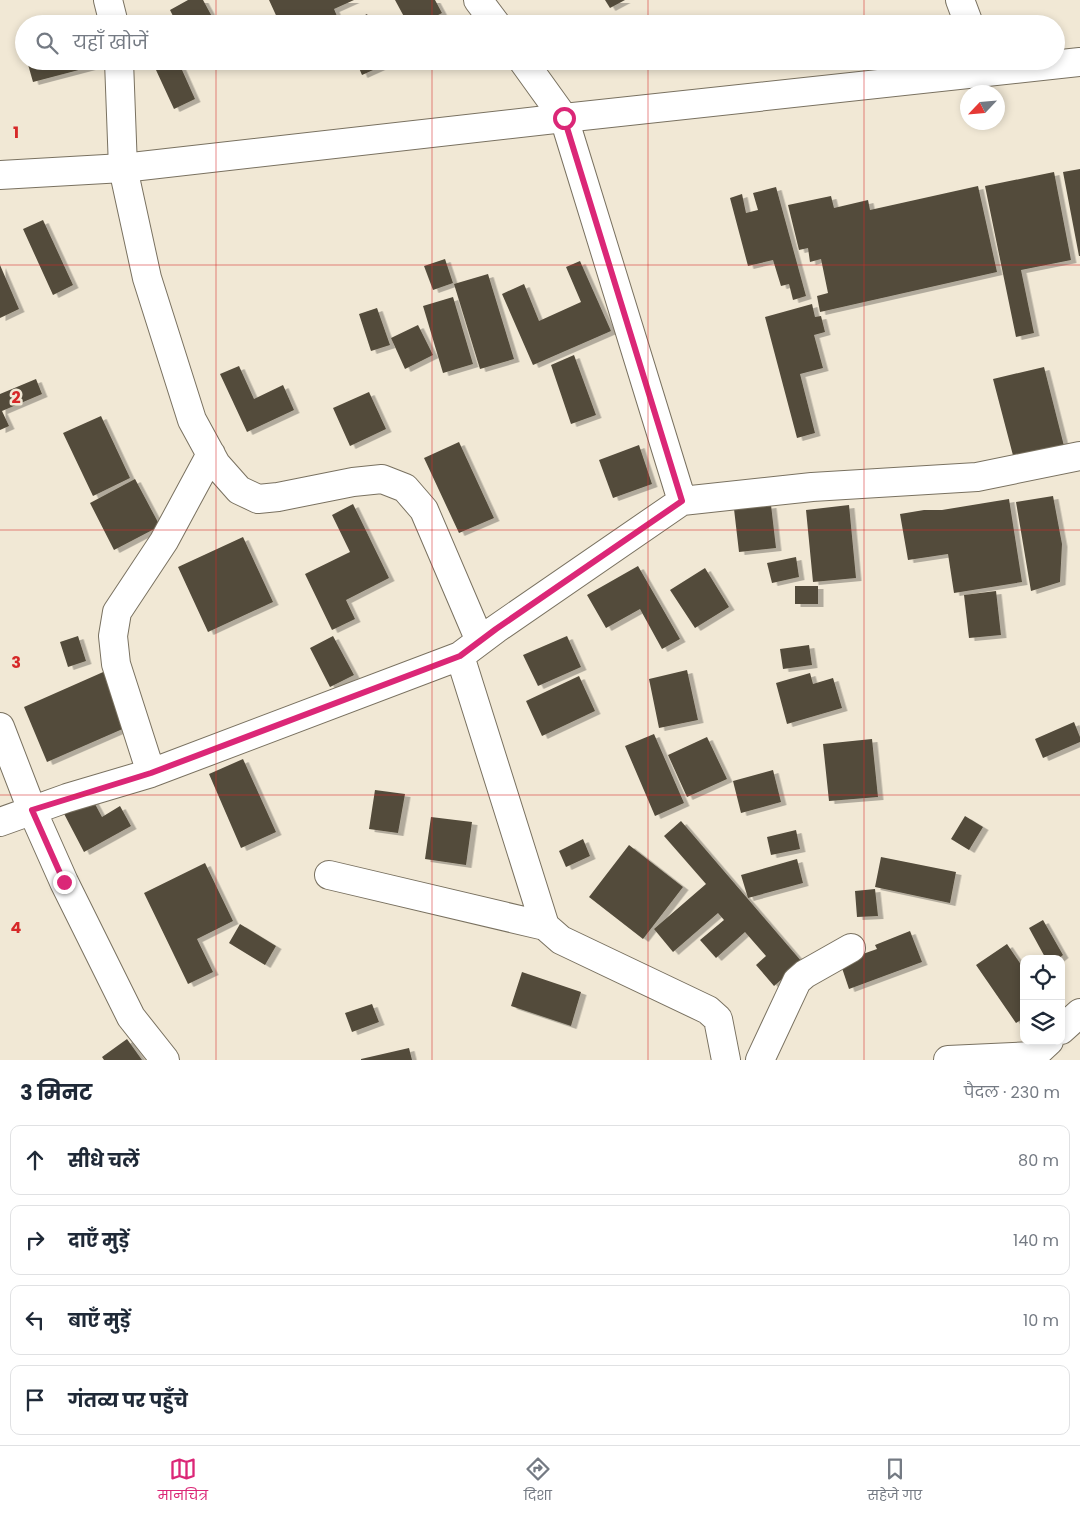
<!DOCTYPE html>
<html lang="hi">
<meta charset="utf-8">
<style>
body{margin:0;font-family:Poppins,"Noto Sans Devanagari",sans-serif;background:#f6f6f7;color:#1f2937}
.controls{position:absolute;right:15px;bottom:15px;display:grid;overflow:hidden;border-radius:10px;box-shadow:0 2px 8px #0003}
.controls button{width:45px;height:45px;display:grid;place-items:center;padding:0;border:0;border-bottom:1px solid #e0e1e3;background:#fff;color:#1f2937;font:25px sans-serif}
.compass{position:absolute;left:960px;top:85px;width:45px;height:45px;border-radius:50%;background:#fff;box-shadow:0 2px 8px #0003;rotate:244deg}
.stop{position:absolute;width:15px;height:15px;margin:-11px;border:4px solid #db2777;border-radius:50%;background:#fff}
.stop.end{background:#db2777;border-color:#fff;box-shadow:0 1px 5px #0008}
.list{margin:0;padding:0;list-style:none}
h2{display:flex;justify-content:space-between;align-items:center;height:65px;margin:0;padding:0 20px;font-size:21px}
h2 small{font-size:16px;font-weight:400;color:#747a83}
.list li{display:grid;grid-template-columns:32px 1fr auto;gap:15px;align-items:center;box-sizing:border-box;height:70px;margin:0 10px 10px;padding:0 10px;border:1px solid #e0e1e3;border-radius:10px}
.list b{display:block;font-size:19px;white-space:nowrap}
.list em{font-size:16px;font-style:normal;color:#747a83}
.icon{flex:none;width:28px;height:28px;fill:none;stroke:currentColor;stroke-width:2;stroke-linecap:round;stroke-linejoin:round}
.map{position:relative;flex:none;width:1080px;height:1060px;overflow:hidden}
.search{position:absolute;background:#fff;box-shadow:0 2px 8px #0003;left:15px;right:15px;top:15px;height:55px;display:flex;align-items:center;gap:12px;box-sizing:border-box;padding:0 18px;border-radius:28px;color:#747a83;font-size:19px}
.sheet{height:385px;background:#fff}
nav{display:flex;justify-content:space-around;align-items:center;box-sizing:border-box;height:70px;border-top:1px solid #e0e1e3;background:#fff;font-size:14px;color:#747a83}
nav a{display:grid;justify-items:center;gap:2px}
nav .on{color:#db2777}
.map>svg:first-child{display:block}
</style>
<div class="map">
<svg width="1080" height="1060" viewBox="0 0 1080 1060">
<defs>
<filter id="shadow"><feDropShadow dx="5.5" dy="3" stdDeviation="0" flood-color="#0004"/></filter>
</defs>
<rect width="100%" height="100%" fill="#f1e8d5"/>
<path fill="#534b3b" filter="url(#shadow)" d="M 188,0 L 203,0 L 216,24 L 177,24 L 170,10 Z
M 269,0 L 354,0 L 334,9 L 339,21 L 333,24 L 280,24 Z
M 395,0 L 435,0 L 442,13 L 421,24 L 408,24 Z
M 605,0 L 625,0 L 610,8 Z
M 367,14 L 372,24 L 347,24 Z
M 27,61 L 93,61 L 94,66 L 33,82 Z
M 175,61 L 178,61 L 195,99 L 174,109 L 156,70 Z
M 356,61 L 393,61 L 362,75 Z
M 1080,169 L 1080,256 L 1079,256 L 1063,172 Z
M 1054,172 L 1071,260 L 1021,270 L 1034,333 L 1016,337 L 985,186 Z
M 978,186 L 997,272 L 820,312 L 817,296 L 828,293 L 821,259 L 810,262 L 808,248 L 799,250 L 788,205 L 831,196 L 834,208 L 868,200 L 870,210 Z
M 776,187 L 806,296 L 793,300 L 789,284 L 781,286 L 773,260 L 748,266 L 730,198 L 742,194 L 746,213 L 758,210 L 753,193 Z
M 43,220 L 73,285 L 53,295 L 23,229 Z
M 445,259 L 453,283 L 433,290 L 424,266 Z
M 580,261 L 611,331 L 533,365 L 502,294 L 524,284 L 539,321 L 581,302 L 566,267 Z
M 0,265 L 19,309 L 0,318 Z
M 488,274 L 514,359 L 480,369 L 454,284 Z
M 453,297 L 473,364 L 443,373 L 423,306 Z
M 812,304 L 815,317 L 821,316 L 825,332 L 814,335 L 823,368 L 800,374 L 815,433 L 797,438 L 765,317 Z
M 377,308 L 390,345 L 371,351 L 359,314 Z
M 418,325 L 433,355 L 405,369 L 391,338 Z
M 574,355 L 596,415 L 571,424 L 551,365 Z
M 239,366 L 254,399 L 283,385 L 294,410 L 247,432 L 220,374 Z
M 1044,367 L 1065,450 L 1015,463 L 993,379 Z
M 36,379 L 42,394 L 2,411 L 9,426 L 0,430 L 0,394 Z
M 369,392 L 386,429 L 350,446 L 333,408 Z
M 101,416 L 130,478 L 93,496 L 63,433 Z
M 459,442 L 494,518 L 459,533 L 424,458 Z
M 639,445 L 652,484 L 613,498 L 599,460 Z
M 135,479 L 160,526 L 114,550 L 90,503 Z
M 1053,496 L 1062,544 L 1060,582 L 1031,591 L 1016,502 Z
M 1009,499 L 1022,582 L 954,593 L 948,554 L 908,560 L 900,514 L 924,510 L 942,510 Z
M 353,504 L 389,578 L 346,600 L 355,619 L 332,630 L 305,574 L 350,552 L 332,515 Z
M 771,505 L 776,548 L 739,552 L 734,509 Z
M 849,505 L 856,578 L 813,582 L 806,510 Z
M 243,537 L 273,602 L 208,632 L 178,567 Z
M 796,557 L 799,577 L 772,583 L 767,563 Z
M 638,566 L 680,639 L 662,649 L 640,609 L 606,628 L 587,595 Z
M 705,568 L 729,607 L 695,628 L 670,590 Z
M 795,586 L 818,586 L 818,604 L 795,604 Z
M 996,591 L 1001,635 L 969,638 L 964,595 Z
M 78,636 L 86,661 L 68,667 L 60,642 Z
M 333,636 L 354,675 L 330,687 L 310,648 Z
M 567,636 L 581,667 L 538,686 L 523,655 Z
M 809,645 L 812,665 L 783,669 L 780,649 Z
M 110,669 L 134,724 L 47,762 L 24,707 Z
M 687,670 L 698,720 L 659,728 L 649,679 Z
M 810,673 L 813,684 L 833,678 L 842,708 L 787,724 L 776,683 Z
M 579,676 L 595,711 L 542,736 L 526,701 Z
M 1074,722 L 1080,737 L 1080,742 L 1043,758 L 1035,739 Z
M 654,734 L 684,803 L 655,816 L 625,746 Z
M 707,737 L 727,779 L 687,797 L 668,755 Z
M 872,739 L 878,797 L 829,801 L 823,744 Z
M 243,759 L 276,832 L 241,848 L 209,774 Z
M 773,770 L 781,802 L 741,813 L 733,781 Z
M 375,790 L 405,794 L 398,833 L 369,829 Z
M 89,793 L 102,817 L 120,806 L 131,826 L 84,852 L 61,808 Z
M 965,816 L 983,827 L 969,850 L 951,839 Z
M 431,817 L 472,822 L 466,865 L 425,859 Z
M 681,821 L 802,962 L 774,986 L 756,965 L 766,956 L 745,932 L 716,958 L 700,940 L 724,920 L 718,913 L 673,952 L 654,929 L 706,884 L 664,836 Z
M 796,830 L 800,849 L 771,855 L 767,837 Z
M 583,839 L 590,856 L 566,867 L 559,851 Z
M 629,845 L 683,887 L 643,939 L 589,897 Z
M 881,857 L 956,872 L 950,903 L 875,887 Z
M 797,859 L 803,883 L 748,898 L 741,875 Z
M 205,863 L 233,921 L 197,939 L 213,972 L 188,984 L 144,893 Z
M 875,889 L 878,916 L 857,917 L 855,891 Z
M 1043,920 L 1063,955 L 1058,959 L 1046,959 L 1029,928 Z
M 240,924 L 276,946 L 265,965 L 229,943 Z
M 910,931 L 922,962 L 849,989 L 840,962 L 877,949 L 875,945 Z
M 1007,944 L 1024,969 L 1024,1018 L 1016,1023 L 976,965 Z
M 522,972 L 581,992 L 571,1026 L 511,1006 Z
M 372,1004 L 379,1022 L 352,1032 L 345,1013 Z
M 127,1039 L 142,1060 L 104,1060 L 102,1057 Z
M 409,1048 L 412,1060 L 361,1060 L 361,1059 Z"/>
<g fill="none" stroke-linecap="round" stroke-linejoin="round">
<g stroke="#797160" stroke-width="30">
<path id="street" d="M 108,0 L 114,24
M 478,0 L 496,24
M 960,0 L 969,24
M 119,61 L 123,168 L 147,278 L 192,420 L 216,464 L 239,490 L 258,499 L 278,497 L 353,482 L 382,479 L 405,488 L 424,510 L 480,641
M 523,61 L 564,118 L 682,501 L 812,487 L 977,477 L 1080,456
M 682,501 L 496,629 L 460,656 L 545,926 L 561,940 L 708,1010 L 718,1019 L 726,1060
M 0,727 L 32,810 L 64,882 L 131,1017 L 165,1060
M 151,773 L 116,664 L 113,636 L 117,612 L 164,541 L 211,454
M 0,822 L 67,798 L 151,773 L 460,656
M 329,875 L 545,926
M 1061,1030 L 1080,1013
M 760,1060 L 797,981 L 805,974 L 851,948
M 948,1060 L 1033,1056 L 1049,1041"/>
</g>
<g stroke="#797160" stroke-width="30">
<path id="secondary" d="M 0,175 L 123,168 L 564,118 L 1080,62"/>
</g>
<use href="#street" stroke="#fff" stroke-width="28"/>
<use href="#secondary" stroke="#fff" stroke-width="28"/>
</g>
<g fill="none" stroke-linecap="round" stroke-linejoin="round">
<path stroke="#db2777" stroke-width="6" d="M 64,882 L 32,810 L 151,773 L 460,656 L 496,629 L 682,501 L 564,118"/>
</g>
<path fill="none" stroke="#d62828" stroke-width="1" stroke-opacity="0.55" d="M 216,0 L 216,24M 432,0 L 432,24M 648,0 L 648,24M 864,0 L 864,24M 216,61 L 216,1060M 432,61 L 432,1060M 648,61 L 648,1060M 864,61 L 864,1060M 0,265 L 1080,265M 0,530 L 1080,530M 0,795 L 1080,795"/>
<g font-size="16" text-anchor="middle" font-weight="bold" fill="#d62828" stroke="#f1e8d5" stroke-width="5" stroke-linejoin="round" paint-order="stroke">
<text x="16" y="138">1</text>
<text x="16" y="403">2</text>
<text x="16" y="668">3</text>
<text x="16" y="933">4</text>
</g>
</svg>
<div class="controls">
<button><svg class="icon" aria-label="locate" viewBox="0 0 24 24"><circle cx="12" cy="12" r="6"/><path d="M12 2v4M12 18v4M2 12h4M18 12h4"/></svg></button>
<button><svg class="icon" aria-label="layers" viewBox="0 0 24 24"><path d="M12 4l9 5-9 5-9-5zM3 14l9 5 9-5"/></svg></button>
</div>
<svg class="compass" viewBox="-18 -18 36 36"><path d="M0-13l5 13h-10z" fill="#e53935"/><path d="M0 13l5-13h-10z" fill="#747a83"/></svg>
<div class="stop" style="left:564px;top:118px"></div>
<div class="stop end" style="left:64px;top:882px"></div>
<div class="search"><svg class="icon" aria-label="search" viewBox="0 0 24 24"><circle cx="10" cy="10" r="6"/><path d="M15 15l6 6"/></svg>यहाँ खोजें</div>
</div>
<section class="sheet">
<h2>3 मिनट<small>पैदल · 230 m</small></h2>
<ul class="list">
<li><svg class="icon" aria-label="ahead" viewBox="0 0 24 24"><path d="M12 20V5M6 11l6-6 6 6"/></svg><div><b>सीधे चलें</b></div><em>80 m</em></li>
<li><svg class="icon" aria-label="right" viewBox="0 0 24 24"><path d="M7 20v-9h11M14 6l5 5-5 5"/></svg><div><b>दाएँ मुड़ें</b></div><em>140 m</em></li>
<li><svg class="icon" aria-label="left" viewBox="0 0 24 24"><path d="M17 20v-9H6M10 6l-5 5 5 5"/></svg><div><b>बाएँ मुड़ें</b></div><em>10 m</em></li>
<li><svg class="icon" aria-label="arrive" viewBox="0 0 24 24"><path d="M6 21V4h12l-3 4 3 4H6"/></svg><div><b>गंतव्य पर पहुँचे</b></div></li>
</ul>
</section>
<nav>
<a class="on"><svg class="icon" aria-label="map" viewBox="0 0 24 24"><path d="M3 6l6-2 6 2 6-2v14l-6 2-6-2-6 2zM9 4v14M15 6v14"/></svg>मानचित्र</a>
<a><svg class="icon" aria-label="directions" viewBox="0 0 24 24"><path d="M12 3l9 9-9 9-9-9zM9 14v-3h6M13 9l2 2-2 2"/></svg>दिशा</a>
<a><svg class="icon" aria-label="saved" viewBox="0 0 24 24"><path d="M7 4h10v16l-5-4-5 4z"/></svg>सहेजे गए</a>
</nav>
